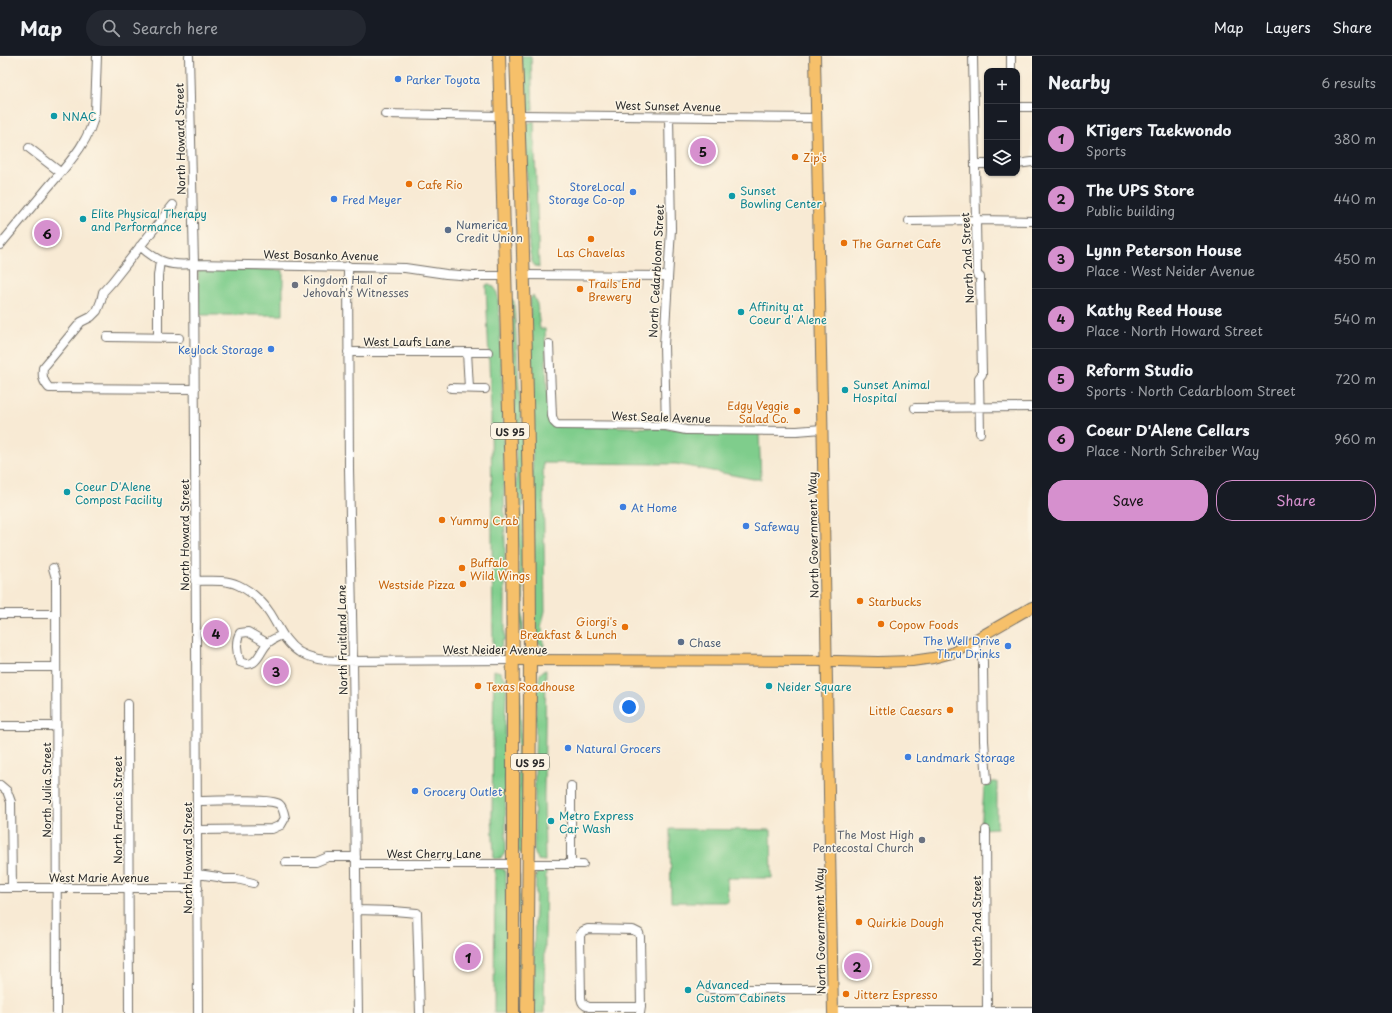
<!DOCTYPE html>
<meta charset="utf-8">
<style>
body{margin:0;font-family:"Playpen Sans",sans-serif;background:#242831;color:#f1f3f6}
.controls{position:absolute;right:12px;top:12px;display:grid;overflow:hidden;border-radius:8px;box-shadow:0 1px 3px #0004}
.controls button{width:36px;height:36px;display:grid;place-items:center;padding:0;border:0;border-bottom:1px solid #363941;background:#171b24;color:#f1f3f6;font:20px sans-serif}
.you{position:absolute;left:629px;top:651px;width:14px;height:14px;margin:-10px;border:3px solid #fff;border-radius:50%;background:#1a73e8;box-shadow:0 0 0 6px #1a73e833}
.badge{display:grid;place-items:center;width:26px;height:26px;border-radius:50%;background:#d690ce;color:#111;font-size:13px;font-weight:700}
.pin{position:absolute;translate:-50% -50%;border:2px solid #fff;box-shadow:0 1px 4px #0006}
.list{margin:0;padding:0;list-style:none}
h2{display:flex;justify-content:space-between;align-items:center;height:52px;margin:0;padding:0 16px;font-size:17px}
h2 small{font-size:13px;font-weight:400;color:#9ea1a6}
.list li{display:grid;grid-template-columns:26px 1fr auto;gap:12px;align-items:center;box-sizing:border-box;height:60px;padding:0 16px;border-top:1px solid #363941}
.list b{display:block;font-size:15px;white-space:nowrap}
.list p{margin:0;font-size:13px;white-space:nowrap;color:#9ea1a6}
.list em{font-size:13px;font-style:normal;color:#9ea1a6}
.actions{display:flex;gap:8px;padding:12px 16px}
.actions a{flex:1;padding:9px 0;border:1px solid #d690ce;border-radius:16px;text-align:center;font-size:14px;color:#d690ce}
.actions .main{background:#d690ce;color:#111}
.icon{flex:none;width:22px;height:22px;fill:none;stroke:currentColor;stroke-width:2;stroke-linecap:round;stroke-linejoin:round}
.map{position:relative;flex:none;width:1032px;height:957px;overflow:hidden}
header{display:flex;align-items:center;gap:24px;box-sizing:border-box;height:56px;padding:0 20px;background:#171b24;border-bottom:1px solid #363941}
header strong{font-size:19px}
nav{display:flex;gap:22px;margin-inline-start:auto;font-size:14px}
.search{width:280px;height:36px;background:#242831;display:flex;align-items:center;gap:10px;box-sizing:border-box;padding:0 14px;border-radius:22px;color:#9ea1a6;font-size:15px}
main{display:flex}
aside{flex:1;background:#171b24}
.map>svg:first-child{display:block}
</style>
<header>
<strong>Map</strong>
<div class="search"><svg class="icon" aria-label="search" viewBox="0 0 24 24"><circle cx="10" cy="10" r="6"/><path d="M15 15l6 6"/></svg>Search here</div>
<nav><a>Map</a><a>Layers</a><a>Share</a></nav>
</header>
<main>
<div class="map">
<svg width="1032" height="957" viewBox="0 0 1032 957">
<rect width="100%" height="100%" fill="#fcf5e5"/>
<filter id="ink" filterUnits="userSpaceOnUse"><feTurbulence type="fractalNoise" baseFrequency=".025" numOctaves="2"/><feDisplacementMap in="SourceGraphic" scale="8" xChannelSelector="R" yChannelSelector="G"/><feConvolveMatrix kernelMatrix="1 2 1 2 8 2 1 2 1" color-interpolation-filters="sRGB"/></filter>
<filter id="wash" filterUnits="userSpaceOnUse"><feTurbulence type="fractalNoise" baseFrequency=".012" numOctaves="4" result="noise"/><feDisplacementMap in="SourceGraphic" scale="16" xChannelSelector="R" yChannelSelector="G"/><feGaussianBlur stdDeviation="0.9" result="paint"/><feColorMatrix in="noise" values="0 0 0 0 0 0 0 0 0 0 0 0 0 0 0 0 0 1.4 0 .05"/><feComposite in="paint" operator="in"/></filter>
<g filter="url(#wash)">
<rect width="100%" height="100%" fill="#f8ead4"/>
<path fill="#7fcd8c" stroke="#557c5c" d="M 521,0 L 531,0 L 533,55 L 526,55 L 523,51 Z
M 534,65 L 539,212 C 530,209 531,200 529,192 L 525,71 L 528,67 Z
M 202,213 L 283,214 L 283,259 L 198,259 L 198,216 Z
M 489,228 L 493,230 L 496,234 L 498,241 L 502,311 L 505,487 L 505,584 L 503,584 L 501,591 L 493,594 L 491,357 L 486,229 Z
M 533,239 L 537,248 L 540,273 L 545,273 L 548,360 L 548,364 L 551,368 L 759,376 L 761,423 L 753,423 L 676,408 L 543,407 L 545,555 L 541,571 L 543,573 L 544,591 L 537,586 L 537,582 L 535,582 L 530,243 Z
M 511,243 L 514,245 L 523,396 L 523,577 L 521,575 L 520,552 Z
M 494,614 L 500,616 L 505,623 L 507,623 L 505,665 L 506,796 L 501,802 L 494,803 L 492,759 Z
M 546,614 L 544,739 L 545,805 L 538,804 L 534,798 L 536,626 L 539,625 C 539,620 540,615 546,614 Z
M 518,631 L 520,631 L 520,633 L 523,751 L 523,793 L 522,798 L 518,795 Z
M 992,726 L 997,726 L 997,772 L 981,773 L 984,732 Z
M 670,773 L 771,774 L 772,822 L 727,822 L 728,846 L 671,846 Z
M 495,812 L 503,813 L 506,817 L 506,957 L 494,957 Z
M 546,812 L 544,957 L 532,957 L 536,819 L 538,814 Z
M 519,819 L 522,905 L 522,957 L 517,957 Z"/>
</g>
<g filter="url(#ink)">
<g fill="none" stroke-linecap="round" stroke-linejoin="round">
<g stroke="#736e66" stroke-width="10">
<path id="minor" d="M 189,0 L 194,208 L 198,957
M 973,0 L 977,219 L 980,221 L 982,318 L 979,322 L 980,377
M 1011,0 L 1011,15
M 1017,51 L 1032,51
M 385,58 L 501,60
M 518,59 L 817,62
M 29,92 L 60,116
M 975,108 L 987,108
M 1017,108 L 1032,106
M 173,149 L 112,226 L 103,236 L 101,245 L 97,255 L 91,261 L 81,266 L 43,312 C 42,321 43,325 49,332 L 195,333
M 909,165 L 976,164 L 1032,165
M 0,189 C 15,171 30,153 45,135 C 65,111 90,87 95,56 L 97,0
M 140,190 C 159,207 169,210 194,208 L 405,212 L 446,218 L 473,220 L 506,220
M 348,210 L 349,413 L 353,605 L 358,957
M 523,219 L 668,220
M 107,281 L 179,282
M 158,281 L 158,220 L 160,205
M 549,288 L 552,360 L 554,366 L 557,369 L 666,370 L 686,374 L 797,375 L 822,373
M 348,296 L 488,296
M 467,296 L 469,332
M 451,332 L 485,333
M 915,352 L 1032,351
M 666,370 L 664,290 L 671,173 L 669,61
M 53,512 L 56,522 L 57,957
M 195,525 C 209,525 225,523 238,529 C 251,535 262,545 270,557 C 279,571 284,586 299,596 C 311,603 326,605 340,605 L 513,604
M 0,558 L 56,558
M 972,586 L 983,605 L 983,611 L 984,685 L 987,724
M 267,587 L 248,576 L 240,577 C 235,585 237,598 240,606 C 258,614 259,595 268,587 C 272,583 278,581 282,579
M 0,611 L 56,611
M 128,648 L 129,957
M 0,670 L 56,670
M 0,729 L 7,735 L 11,746 L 12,832
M 571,730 L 571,808
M 198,745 C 212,745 270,742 279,748 C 283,751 284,757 285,762 L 281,769 L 272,773 L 198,774
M 986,774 L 987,955
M 286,806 L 316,806 L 328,801 L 356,801
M 356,808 L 513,808
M 529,808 L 583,808
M 198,818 L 218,821 L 224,823 L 237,823 L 253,827
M 0,832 L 198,832
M 356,854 L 394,855 L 417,857 L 420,957
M 710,933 L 833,933
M 833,955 L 1032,955
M 640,957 L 641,951 L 640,881 L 639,877 L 633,874 L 588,873 L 583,875 L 580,879 L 581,942 C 582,947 583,949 589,951 L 641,951"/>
</g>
<g stroke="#736e66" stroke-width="12">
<path id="major" d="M 815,0 L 821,295 L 833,957
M 513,604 L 837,605 L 878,606 L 912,605 L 933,602 L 952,597 L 1032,551"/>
</g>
<g stroke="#736e66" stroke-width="14">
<path id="highway" d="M 499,0 L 512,462 L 513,663 L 513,957
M 516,0 C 521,131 526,263 528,394 C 532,582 529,769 527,957"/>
</g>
<use href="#minor" stroke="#fff" stroke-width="8"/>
<use href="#major" stroke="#f6c06b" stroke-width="10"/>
<use href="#highway" stroke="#f6c06b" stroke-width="12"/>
</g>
</g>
<g fill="#3f7fe0" stroke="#fcf5e5" stroke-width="1.5">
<circle cx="398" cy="23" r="4"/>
<circle cx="633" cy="136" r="4"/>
<circle cx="334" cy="143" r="4"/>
<circle cx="271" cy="293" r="4"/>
<circle cx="623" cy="451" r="4"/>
<circle cx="746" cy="470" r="4"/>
<circle cx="1008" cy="590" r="4"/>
<circle cx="568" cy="692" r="4"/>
<circle cx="908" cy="701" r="4"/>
<circle cx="415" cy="735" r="4"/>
</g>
<g fill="#0f9aa8" stroke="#fcf5e5" stroke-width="1.5">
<circle cx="54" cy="60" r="4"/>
<circle cx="732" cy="140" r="4"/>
<circle cx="83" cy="163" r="4"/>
<circle cx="741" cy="256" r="4"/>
<circle cx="845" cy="334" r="4"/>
<circle cx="67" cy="436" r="4"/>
<circle cx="769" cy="630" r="4"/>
<circle cx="551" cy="765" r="4"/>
<circle cx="688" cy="934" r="4"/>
</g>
<g fill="#e8710a" stroke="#fcf5e5" stroke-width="1.5">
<circle cx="795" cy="101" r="4"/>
<circle cx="409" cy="128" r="4"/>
<circle cx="591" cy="183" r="4"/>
<circle cx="844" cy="187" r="4"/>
<circle cx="580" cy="233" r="4"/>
<circle cx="797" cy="355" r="4"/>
<circle cx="442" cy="464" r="4"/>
<circle cx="462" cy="512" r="4"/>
<circle cx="463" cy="528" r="4"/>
<circle cx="860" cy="545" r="4"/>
<circle cx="881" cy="568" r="4"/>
<circle cx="625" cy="571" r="4"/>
<circle cx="478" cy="630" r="4"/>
<circle cx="950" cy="654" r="4"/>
<circle cx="859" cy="866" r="4"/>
<circle cx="846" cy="938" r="4"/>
</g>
<g fill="#5c6f8a" stroke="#fcf5e5" stroke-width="1.5">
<circle cx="448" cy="174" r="4"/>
<circle cx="681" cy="586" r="4"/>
</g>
<g fill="#6b7280" stroke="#fcf5e5" stroke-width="1.5">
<circle cx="295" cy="229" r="4"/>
<circle cx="922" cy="784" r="4"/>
</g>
<g text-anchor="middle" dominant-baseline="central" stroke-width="3" stroke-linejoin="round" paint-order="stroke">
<g fill="#fcf5e5" stroke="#6a6863" stroke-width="1">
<rect x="491" y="367" width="38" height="16" rx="3"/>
<rect x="511" y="698" width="38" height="16" rx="3"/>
</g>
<g font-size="10" font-weight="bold" fill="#2b2b2b">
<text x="510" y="375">US 95</text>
<text x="530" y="706">US 95</text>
</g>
<g font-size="11" fill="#366cbe" stroke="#fcf5e5" text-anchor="start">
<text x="406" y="23">Parker Toyota</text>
<text x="625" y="130" text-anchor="end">StoreLocal<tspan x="625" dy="13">Storage Co-op</tspan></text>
<text x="342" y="143">Fred Meyer</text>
<text x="263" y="293" text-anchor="end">Keylock Storage</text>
<text x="631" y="451">At Home</text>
<text x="754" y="470">Safeway</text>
<text x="1000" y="584" text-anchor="end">The Well Drive<tspan x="1000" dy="13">Thru Drinks</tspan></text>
<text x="576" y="692">Natural Grocers</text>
<text x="916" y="701">Landmark Storage</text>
<text x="423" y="735">Grocery Outlet</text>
</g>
<g font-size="11" fill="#2b2b2b" stroke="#fcf5e5">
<text transform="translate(668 50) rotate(1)">West Sunset Avenue</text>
<text transform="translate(180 83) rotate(-91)">North Howard Street</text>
<text transform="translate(321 199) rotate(1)">West Bosanko Avenue</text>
<text transform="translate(967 202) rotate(-93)">North 2nd Street</text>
<text transform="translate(656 215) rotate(-87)">North Cedarbloom Street</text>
<text x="407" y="285">West Laufs Lane</text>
<text transform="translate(661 361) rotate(2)">West Seale Avenue</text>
<text transform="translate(184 479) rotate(-90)">North Howard Street</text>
<text transform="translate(813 479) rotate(-91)">North Government Way</text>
<text transform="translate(342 584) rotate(-91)">North Fruitland Lane</text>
<text x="495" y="593">West Neider Avenue</text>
<text transform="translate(46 734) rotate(-90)">North Julia Street</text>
<text transform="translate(117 754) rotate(-90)">North Francis Street</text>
<text x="434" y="797">West Cherry Lane</text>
<text transform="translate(187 802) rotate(-90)">North Howard Street</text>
<text x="99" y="821">West Marie Avenue</text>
<text transform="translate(976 865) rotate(-90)">North 2nd Street</text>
<text transform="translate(820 875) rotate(-91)">North Government Way</text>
</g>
<g font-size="11" fill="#0d838f" stroke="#fcf5e5" text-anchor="start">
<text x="62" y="60">NNAC</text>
<text x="740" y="134">Sunset<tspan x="740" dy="13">Bowling Center</tspan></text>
<text x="91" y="157">Elite Physical Therapy<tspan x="91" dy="13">and Performance</tspan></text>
<text x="749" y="250">Affinity at<tspan x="749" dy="13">Coeur d' Alene</tspan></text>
<text x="853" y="328">Sunset Animal<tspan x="853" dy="13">Hospital</tspan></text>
<text x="75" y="430">Coeur D'Alene<tspan x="75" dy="13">Compost Facility</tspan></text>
<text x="777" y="630">Neider Square</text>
<text x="559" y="759">Metro Express<tspan x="559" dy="13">Car Wash</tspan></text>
<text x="696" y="928">Advanced<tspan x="696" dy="13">Custom Cabinets</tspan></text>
</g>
<g font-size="11" fill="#c56008" stroke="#fcf5e5" text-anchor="start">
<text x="803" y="101">Zip's</text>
<text x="417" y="128">Cafe Rio</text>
<text x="852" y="187">The Garnet Cafe</text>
<text x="591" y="196" text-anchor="middle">Las Chavelas</text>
<text x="588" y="227">Trails End<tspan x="588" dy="13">Brewery</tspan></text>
<text x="789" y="349" text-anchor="end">Edgy Veggie<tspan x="789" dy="13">Salad Co.</tspan></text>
<text x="450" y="464">Yummy Crab</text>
<text x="470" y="506">Buffalo<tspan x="470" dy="13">Wild Wings</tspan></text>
<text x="455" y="528" text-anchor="end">Westside Pizza</text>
<text x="868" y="545">Starbucks</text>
<text x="617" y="565" text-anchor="end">Giorgi's<tspan x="617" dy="13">Breakfast &amp; Lunch</tspan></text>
<text x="889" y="568">Copow Foods</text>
<text x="486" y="630">Texas Roadhouse</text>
<text x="942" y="654" text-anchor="end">Little Caesars</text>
<text x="867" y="866">Quirkie Dough</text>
<text x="854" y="938">Jitterz Espresso</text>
</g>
<g font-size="11" fill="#4e5e75" stroke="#fcf5e5" text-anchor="start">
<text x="456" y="168">Numerica<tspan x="456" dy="13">Credit Union</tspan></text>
<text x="689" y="586">Chase</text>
</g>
<g font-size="11" fill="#5b616d" stroke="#fcf5e5" text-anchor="start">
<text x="303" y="223">Kingdom Hall of<tspan x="303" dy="13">Jehovah's Witnesses</tspan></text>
<text x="914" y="778" text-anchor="end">The Most High<tspan x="914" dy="13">Pentecostal Church</tspan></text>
</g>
</g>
</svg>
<div class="controls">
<button>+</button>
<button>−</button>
<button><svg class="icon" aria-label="layers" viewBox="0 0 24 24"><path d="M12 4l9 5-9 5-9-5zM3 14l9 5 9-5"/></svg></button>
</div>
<div class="you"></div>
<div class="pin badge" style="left:468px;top:901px">1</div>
<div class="pin badge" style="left:857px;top:910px">2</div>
<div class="pin badge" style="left:276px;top:615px">3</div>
<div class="pin badge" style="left:216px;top:577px">4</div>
<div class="pin badge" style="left:703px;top:95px">5</div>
<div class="pin badge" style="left:47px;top:177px">6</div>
</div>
<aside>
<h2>Nearby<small>6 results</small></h2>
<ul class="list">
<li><span class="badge">1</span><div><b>KTigers Taekwondo</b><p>Sports</p></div><em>380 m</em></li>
<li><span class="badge">2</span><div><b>The UPS Store</b><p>Public building</p></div><em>440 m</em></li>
<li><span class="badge">3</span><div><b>Lynn Peterson House</b><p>Place · West Neider Avenue</p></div><em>450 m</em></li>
<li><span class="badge">4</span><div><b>Kathy Reed House</b><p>Place · North Howard Street</p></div><em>540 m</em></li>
<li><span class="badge">5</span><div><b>Reform Studio</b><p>Sports · North Cedarbloom Street</p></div><em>720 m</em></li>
<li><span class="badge">6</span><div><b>Coeur D'Alene Cellars</b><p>Place · North Schreiber Way</p></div><em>960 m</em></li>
</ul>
<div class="actions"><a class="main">Save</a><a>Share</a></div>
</aside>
</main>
